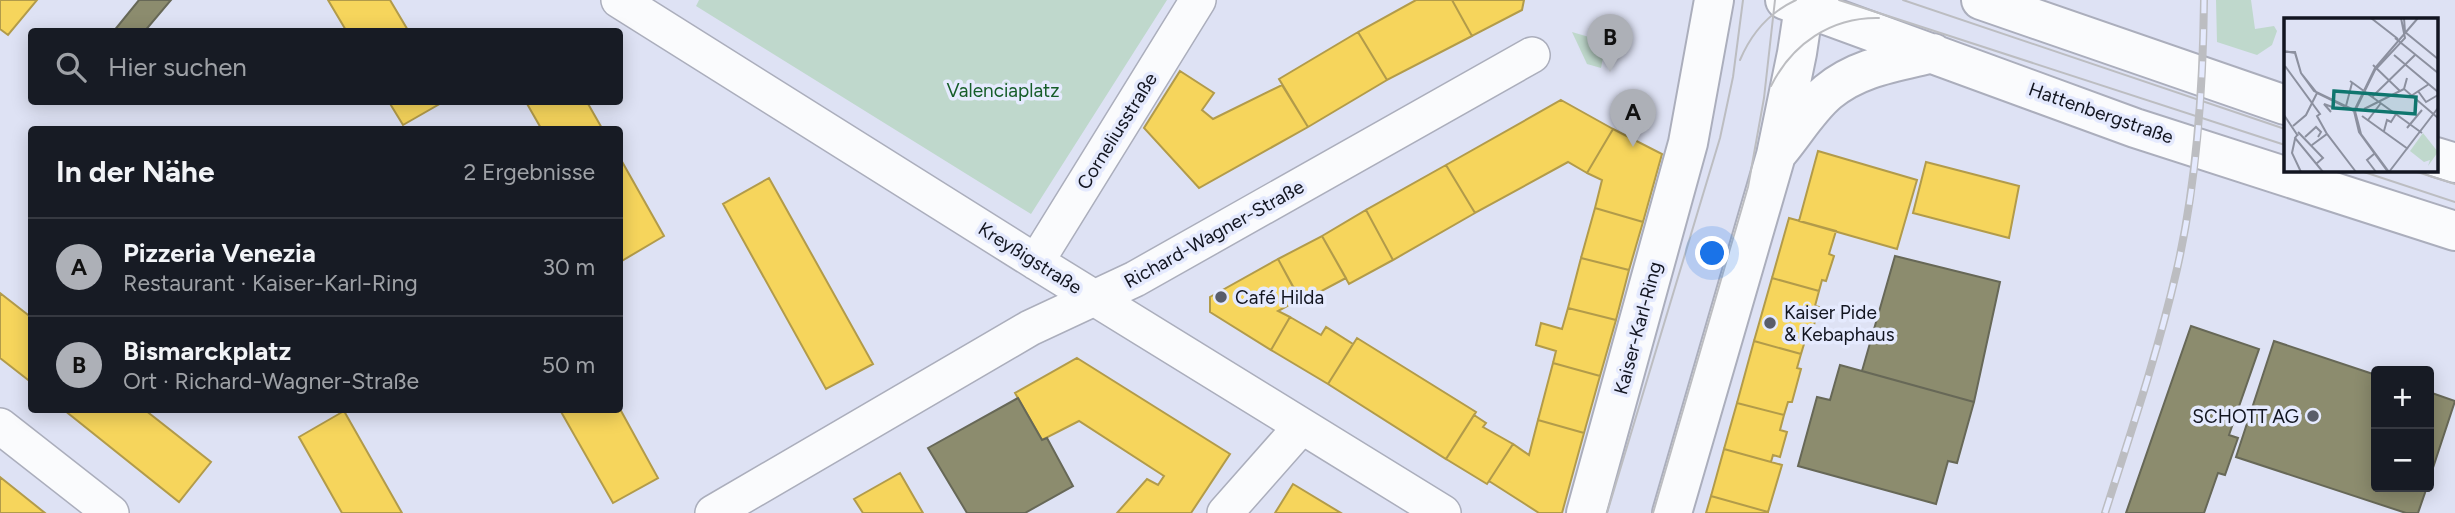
<!DOCTYPE html>
<html lang="de">
<meta charset="utf-8">
<style>
body{margin:0;font-family:Figtree,sans-serif;background:#20242c;color:#f1f3f6}
.controls{position:absolute;right:21px;bottom:21px;display:grid;overflow:hidden;border-radius:7px;box-shadow:0 4px 18px #0003}
.controls button{width:63px;height:63px;display:grid;place-items:center;padding:0;border:0;border-bottom:2px solid #363941;background:#171b24;color:#f1f3f6;font:35px sans-serif}
.you{position:absolute;left:1713px;top:254px;width:24px;height:24px;margin:-18px;border:5px solid #fff;border-radius:50%;background:#1a73e8;box-shadow:0 0 0 10px #1a73e833}
.badge{display:grid;place-items:center;width:46px;height:46px;border-radius:50%;background:#adb0b7;color:#111;font-size:23px;font-weight:700}
.pin{position:absolute;translate:-50% -58px;filter:drop-shadow(0 2px 4px #0008)}
.pin::after{content:'';position:absolute;top:37px;width:24px;height:21px;background:inherit;clip-path:polygon(0 0,100% 0,50% 100%)}
.list{margin:0;padding:0;list-style:none}
h2{display:flex;justify-content:space-between;align-items:center;height:91px;margin:0;padding:0 28px;font-size:30px}
h2 small{font-size:23px;font-weight:400;color:#9ea1a6}
.list li{display:grid;grid-template-columns:46px 1fr auto;gap:21px;align-items:center;box-sizing:border-box;height:98px;padding:0 28px;border-top:2px solid #363941}
.list b{display:block;font-size:26px;white-space:nowrap}
.list p{margin:0;font-size:23px;white-space:nowrap;color:#9ea1a6}
.list em{font-size:23px;font-style:normal;color:#9ea1a6}
.icon{flex:none;width:38px;height:38px;fill:none;stroke:currentColor;stroke-width:2;stroke-linecap:round;stroke-linejoin:round}
.map{position:relative;flex:none;width:2455px;height:513px;overflow:hidden}
.search{position:absolute;background:#171b24;box-shadow:0 4px 18px #0003;left:28px;top:28px;width:595px;height:77px;display:flex;align-items:center;gap:18px;box-sizing:border-box;padding:0 24px;border-radius:7px;color:#9ea1a6;font-size:26px}
.panel{position:absolute;background:#171b24;box-shadow:0 4px 18px #0003;left:28px;top:126px;width:595px;height:287px;border-radius:7px}
.map>svg:first-child{display:block}
</style>
<div class="map">
<svg width="2455" height="513" viewBox="0 0 2455 513">
<rect width="100%" height="100%" fill="#dee2f4"/>
<path fill="#bfd8cc" d="M 699,0 L 1167,0 L 1031,214 L 696,6 Z
M 2216,0 L 2251,0 L 2255,29 L 2274,26 L 2277,31 L 2272,45 L 2257,55 L 2217,42 Z
M 1572,32 L 1606,42 L 1601,68 L 1587,64 Z"/>
<path fill="#f6d55c" stroke="#b29b4a" stroke-width="2" d="M 0,0 L 37,0 L 8,35 L 0,29 Z
M 328,0 L 390,0 L 409,32 L 347,32 Z
M 1416,0 L 1452,0 L 1472,36 L 1387,80 L 1358,32 Z
M 1452,0 L 1524,0 L 1522,10 L 1472,36 Z
M 1358,32 L 1387,80 L 1308,127 L 1279,79 Z
M 1180,71 L 1214,93 L 1202,110 L 1213,119 L 1282,85 L 1308,127 L 1199,188 L 1144,128 Z
M 1561,100 L 1613,129 L 1587,173 L 1568,162 L 1475,213 L 1446,165 Z
M 389,102 L 443,102 L 403,125 Z
M 526,102 L 587,102 L 603,130 L 542,130 Z
M 1613,129 L 1662,154 L 1643,222 L 1595,208 L 1602,180 L 1587,173 Z
M 1818,151 L 1917,180 L 1897,249 L 1799,221 Z
M 620,158 L 664,236 L 620,262 Z
M 1926,162 L 2019,186 L 2009,238 L 1913,213 Z
M 1446,165 L 1475,213 L 1393,260 L 1366,210 Z
M 769,178 L 873,364 L 826,389 L 723,204 Z
M 1595,208 L 1643,222 L 1629,270 L 1581,258 Z
M 1366,210 L 1393,260 L 1349,284 L 1322,236 Z
M 1789,218 L 1836,231 L 1829,254 L 1834,256 L 1826,281 L 1822,280 L 1819,291 L 1772,278 Z
M 1322,236 L 1346,278 L 1301,302 L 1278,259 Z
M 1581,258 L 1629,270 L 1616,320 L 1568,308 Z
M 1278,259 L 1300,299 L 1278,311 L 1290,317 L 1271,350 L 1210,312 L 1210,297 Z
M 1772,278 L 1819,291 L 1815,306 L 1819,307 L 1812,332 L 1808,331 L 1801,354 L 1754,341 Z
M 0,293 L 32,318 L 32,383 L 0,358 Z
M 1568,308 L 1616,320 L 1600,376 L 1553,363 L 1556,351 L 1536,345 L 1541,323 L 1562,329 Z
M 1290,317 L 1321,335 L 1326,327 L 1353,344 L 1328,384 L 1271,350 Z
M 1357,338 L 1476,412 L 1446,459 L 1328,384 Z
M 1754,341 L 1801,354 L 1797,368 L 1801,369 L 1792,402 L 1788,402 L 1784,415 L 1737,403 Z
M 1077,358 L 1230,454 L 1191,513 L 1117,513 L 1147,479 L 1158,485 L 1164,476 L 1079,421 L 1042,440 L 1015,393 Z
M 1553,363 L 1600,376 L 1584,433 L 1538,420 Z
M 1737,403 L 1784,415 L 1780,430 L 1787,432 L 1780,457 L 1773,455 L 1771,462 L 1724,449 Z
M 620,409 L 658,478 L 613,503 L 560,410 Z
M 64,410 L 145,410 L 211,462 L 179,502 Z
M 344,411 L 402,513 L 342,513 L 299,437 Z
M 1474,415 L 1486,423 L 1483,427 L 1513,444 L 1487,484 L 1446,459 Z
M 1538,420 L 1584,433 L 1562,513 L 1539,513 L 1489,481 L 1513,444 L 1529,455 Z
M 1724,449 L 1782,465 L 1768,512 L 1711,496 Z
M 900,473 L 923,513 L 863,513 L 854,499 Z
M 0,477 L 45,513 L 0,513 Z
M 1293,484 L 1341,513 L 1275,513 Z
M 1711,496 L 1768,512 L 1768,513 L 1706,513 Z"/>
<path fill="#8c8c6e" stroke="#676857" stroke-width="2" d="M 139,0 L 171,0 L 144,32 L 113,32 Z
M 1895,256 L 2000,282 L 1974,402 L 1862,371 Z
M 2191,326 L 2259,349 L 2229,435 L 2238,438 L 2225,475 L 2218,473 L 2204,513 L 2126,513 Z
M 2274,341 L 2376,375 L 2376,487 L 2427,487 L 2418,513 L 2406,513 L 2236,457 Z
M 1840,365 L 1974,402 L 1957,463 L 1948,461 L 1936,504 L 1798,466 L 1817,397 L 1830,400 Z
M 2429,392 L 2455,401 L 2429,480 Z
M 1018,398 L 1042,440 L 1047,438 L 1073,486 L 1025,513 L 967,513 L 928,448 Z"/>
<g fill="none" stroke-linecap="round" stroke-linejoin="round">
<g stroke="#abaebc" stroke-width="38">
<path id="minor" d="M 619,0 L 1036,262 L 1443,513
M 1036,262 L 1198,0
M 0,426 L 111,513
M 713,513 L 1030,328 L 1135,279 L 1532,55
M 1225,513 L 1301,427"/>
</g>
<g stroke="#abaebc" stroke-width="42">
<path id="tertiary" d="M 1785,0 L 2135,128 L 2455,231
M 1981,0 L 2285,105
M 1779,151 C 1795,132 1809,108 1828,92 C 1858,67 1896,62 1933,53
M 2436,157 L 2455,163
M 1586,513 L 1688,143 L 1714,0
M 1672,513 L 1776,155 L 1797,53 L 1805,0"/>
</g>
<use href="#minor" stroke="#fafbfd" stroke-width="35"/>
<use href="#tertiary" stroke="#fafbfd" stroke-width="38"/>
<path stroke="#bcbdc1" stroke-width="2" d="M 1839,0 L 2285,145
M 1903,0 L 2285,129
M 1740,60 C 1751,34 1770,12 1796,0
M 1771,86 C 1792,44 1831,17 1879,18
M 2358,170 L 2455,202
M 2411,170 L 2455,184
M 1607,513 L 1720,138 L 1733,77 L 1743,0
M 1653,513 L 1748,187 L 1764,98 L 1775,0"/>
<g stroke="#bcbdc1" stroke-width="8">
<path id="rail" d="M 2105,513 C 2131,432 2158,352 2177,269 C 2197,181 2203,90 2204,0"/>
</g>
<use href="#rail" stroke="#e5eafe" stroke-width="5" stroke-dasharray="16" stroke-linecap="butt"/>
</g>
<g fill="#595d6a" stroke="#e5eafe" stroke-width="2.5">
<circle cx="1221" cy="297" r="7"/>
<circle cx="1770" cy="323" r="7"/>
<circle cx="2313" cy="416" r="7"/>
</g>
<g text-anchor="middle" dominant-baseline="central" stroke-width="7" stroke-linejoin="round" paint-order="stroke">
<g font-size="19" fill="#165d29" stroke="#e5eafe">
<text x="1003" y="90">Valenciaplatz</text>
</g>
<g font-size="19" fill="#121520" stroke="#e5eafe">
<text transform="translate(2101 113) rotate(19)">Hattenbergstraße</text>
<text transform="translate(1117 131) rotate(-58)">Corneliusstraße</text>
<text transform="translate(1214 234) rotate(-29)">Richard-Wagner-Straße</text>
<text transform="translate(1030 258) rotate(32)">Kreyßigstraße</text>
<text transform="translate(1638 328) rotate(-75)">Kaiser-Karl-Ring</text>
</g>
<g font-size="19" fill="#121520" stroke="#e5eafe" text-anchor="start">
<text x="1235" y="297">Café Hilda</text>
<text x="1784" y="312">Kaiser Pide<tspan x="1784" dy="22">&amp; Kebaphaus</tspan></text>
<text x="2299" y="416" text-anchor="end">SCHOTT AG</text>
</g>
</g>
<g transform="translate(2284 18)">
<rect width="154" height="154" fill="#dee2f4"/>
<path d="M 139,115 L 154,134 L 144,148 L 146,142 L 140,144 L 126,133 Z" fill="#bfd8cc"/>
<path fill="none" stroke="#8c909f" stroke-width="2" d="M 87,0 L 114,21M 120,0 L 121,14 L 154,41M 111,20 L 154,55M 0,33 L 11,35 L 17,55 L 30,73 L 70,92 L 73,101M 0,34 L 11,34 L 17,55 L 33,75 L 72,94M 110,37 L 154,74M 89,47 L 116,73M 1,48 L 36,96 L 33,98 L 43,116M 123,60 L 120,71 L 154,100M 66,63 L 138,115M 134,73 L 142,84 L 154,77M 127,78 L 145,66M 88,79 L 131,37M 62,88 L 68,65M 80,91 L 120,71M 47,94 L 40,86 L 51,90M 0,97 L 14,118M 78,98 L 124,131M 84,102 L 97,85M 9,108 L 22,97 L 33,75M 123,110 L 138,92M 100,113 L 103,102 L 107,104 L 112,96M 14,114 L 39,140 L 32,146M 14,116 L 11,120 L 39,154M 21,119 L 32,109 L 37,114 L 34,119M 11,121 L 8,135 L 17,154M 28,127 L 43,116 L 72,154M 90,136 L 83,142 L 92,154M 104,154 L 75,114 L 70,93 L 91,50 L 134,0M 105,154 L 154,90M 105,154 L 77,116 L 71,93 L 91,52 L 121,20 L 117,0"/>
<path fill="#0f766e" fill-opacity="0.15" stroke="#0f766e" stroke-width="3.5" d="M 50,73 L 132,79 L 131,96 L 49,90 Z"/>
<rect width="154" height="154" fill="none" stroke="#121520" stroke-width="3.5"/>
</g>
</svg>
<div class="controls">
<button>+</button>
<button>−</button>
</div>
<div class="you"></div>
<div class="pin badge" style="left:1633px;top:147px">A</div>
<div class="pin badge" style="left:1610px;top:72px">B</div>
<div class="search"><svg class="icon" aria-label="search" viewBox="0 0 24 24"><circle cx="10" cy="10" r="6"/><path d="M15 15l6 6"/></svg>Hier suchen</div>
<section class="panel">
<h2>In der Nähe<small>2 Ergebnisse</small></h2>
<ul class="list">
<li><span class="badge">A</span><div><b>Pizzeria Venezia</b><p>Restaurant · Kaiser-Karl-Ring</p></div><em>30 m</em></li>
<li><span class="badge">B</span><div><b>Bismarckplatz</b><p>Ort · Richard-Wagner-Straße</p></div><em>50 m</em></li>
</ul>
</section>
</div>
